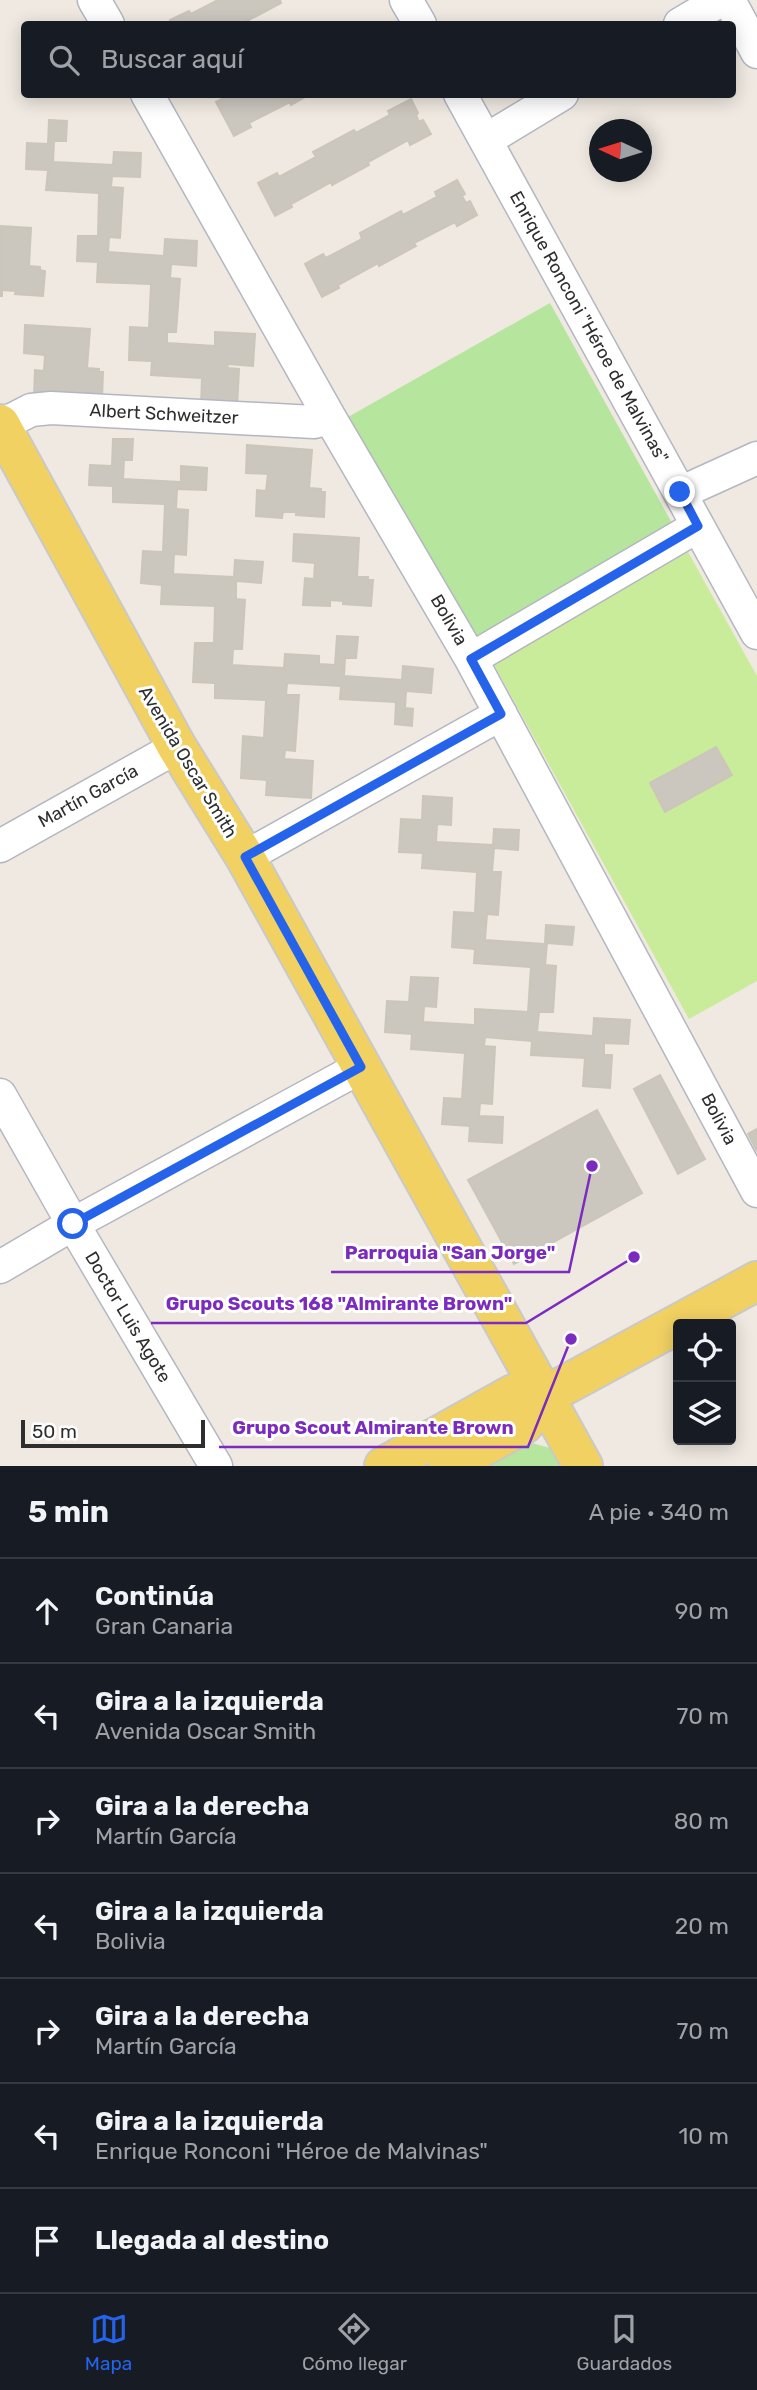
<!DOCTYPE html>
<html lang="es">
<meta charset="utf-8">
<style>
body{margin:0;font-family:Rubik,sans-serif;background:#242831;color:#f1f3f6}
.controls{position:absolute;right:21px;bottom:21px;display:grid;overflow:hidden;border-radius:7px;box-shadow:0 4px 18px #0003}
.controls button{width:63px;height:63px;display:grid;place-items:center;padding:0;border:0;border-bottom:2px solid #363941;background:#171b24;color:#f1f3f6;font:35px sans-serif}
.compass{position:absolute;left:589px;top:119px;width:63px;height:63px;border-radius:50%;background:#171b24;box-shadow:0 4px 18px #0003;rotate:274deg}
.scale{position:absolute;left:21px;bottom:18px;width:184px;box-sizing:border-box;padding-left:7px;border:4px solid #2e2e2e;border-top:0;font-size:19px;line-height:24px;white-space:nowrap;color:#2e2e2e;-webkit-text-stroke:5px #fff;paint-order:stroke}
.stop{position:absolute;width:21px;height:21px;margin:-16px;border:5px solid #2563eb;border-radius:50%;background:#fff}
.stop.end{background:#2563eb;border-color:#fff;box-shadow:0 2px 7px #0008}
.list{margin:0;padding:0;list-style:none}
h2{display:flex;justify-content:space-between;align-items:center;height:91px;margin:0;padding:0 28px;font-size:30px}
h2 small{font-size:23px;font-weight:400;color:#9ea1a6}
.list li{display:grid;grid-template-columns:46px 1fr auto;gap:21px;align-items:center;box-sizing:border-box;height:105px;padding:0 28px;border-top:2px solid #363941}
.list b{display:block;font-size:26px;white-space:nowrap}
.list p{margin:0;font-size:23px;white-space:nowrap;color:#9ea1a6}
.list em{font-size:23px;font-style:normal;color:#9ea1a6}
.icon{flex:none;width:38px;height:38px;fill:none;stroke:currentColor;stroke-width:2;stroke-linecap:round;stroke-linejoin:round}
.map{position:relative;flex:none;width:757px;height:1466px;overflow:hidden}
.search{position:absolute;background:#171b24;box-shadow:0 4px 18px #0003;left:21px;right:21px;top:21px;height:77px;display:flex;align-items:center;gap:18px;box-sizing:border-box;padding:0 24px;border-radius:7px;color:#9ea1a6;font-size:26px}
.sheet{height:826px;background:#171b24}
nav{display:flex;justify-content:space-around;align-items:center;box-sizing:border-box;height:98px;border-top:2px solid #363941;background:#171b24;font-size:19px;color:#9ea1a6}
nav a{display:grid;justify-items:center;gap:4px}
nav .on{color:#2563eb}
.map>svg:first-child{display:block}
</style>
<div class="map">
<svg width="757" height="1466" viewBox="0 0 757 1466">
<rect width="100%" height="100%" fill="#efe9e1"/>
<path fill="#b6e59e" d="M 550,303 L 688,552 L 492,661 L 348,417 Z
M 525,1441 L 557,1450 L 566,1466 L 483,1466 Z"/>
<path fill="#c9ec9a" d="M 688,552 L 757,676 L 757,981 L 689,1019 L 492,661 Z"/>
<path fill="#cbc7bf" stroke="#cbc5ba" stroke-width="2" d="M 218,0 L 280,0 L 281,3 L 245,22 L 243,19 L 233,24 L 172,24 L 170,20 L 189,11 L 191,14 Z
M 232,94 L 237,97 L 241,94 L 310,94 L 291,105 L 290,102 L 249,123 L 251,127 L 234,136 L 216,102 Z
M 411,99 L 418,113 L 416,115 L 419,122 L 423,120 L 431,134 L 410,145 L 408,140 L 368,162 L 369,165 L 332,185 L 331,182 L 291,204 L 292,207 L 275,216 L 258,183 L 277,173 L 279,177 L 316,157 L 313,152 L 354,130 L 356,133 L 390,115 L 388,111 Z
M 49,120 L 67,121 L 66,141 L 54,141 L 53,162 L 113,165 L 114,152 L 141,153 L 140,177 L 112,176 L 111,187 L 123,188 L 120,238 L 109,237 L 108,252 L 164,256 L 165,239 L 197,241 L 196,266 L 171,264 L 170,278 L 180,279 L 176,332 L 167,332 L 167,343 L 215,346 L 215,332 L 255,334 L 253,366 L 228,364 L 227,368 L 239,369 L 237,408 L 201,406 L 202,378 L 151,375 L 152,361 L 129,360 L 130,327 L 149,328 L 151,284 L 97,282 L 98,262 L 77,261 L 78,236 L 98,236 L 99,193 L 46,190 L 48,170 L 26,169 L 27,143 L 48,144 Z
M 457,180 L 465,194 L 462,196 L 466,203 L 470,201 L 477,215 L 457,226 L 455,222 L 414,243 L 416,246 L 379,266 L 378,263 L 338,285 L 339,288 L 322,297 L 305,264 L 323,254 L 326,258 L 362,239 L 360,233 L 401,211 L 403,215 L 437,197 L 435,192 Z
M 0,226 L 31,228 L 29,266 L 40,267 L 40,270 L 45,271 L 43,296 L 15,294 L 16,291 L 2,290 L 2,296 L 0,296 Z
M 25,325 L 90,329 L 87,368 L 99,369 L 99,372 L 103,372 L 102,398 L 74,396 L 74,393 L 61,392 L 60,398 L 34,396 L 35,370 L 44,371 L 45,355 L 24,353 Z
M 113,439 L 133,439 L 132,460 L 124,460 L 123,479 L 181,482 L 181,466 L 207,468 L 206,490 L 177,489 L 176,509 L 188,510 L 186,555 L 174,554 L 173,574 L 234,577 L 235,560 L 263,562 L 261,583 L 236,581 L 236,599 L 245,600 L 242,649 L 233,649 L 232,665 L 284,668 L 285,654 L 319,656 L 319,664 L 335,665 L 337,636 L 358,637 L 356,658 L 345,658 L 344,676 L 402,680 L 403,666 L 433,669 L 431,693 L 406,691 L 405,708 L 413,709 L 412,726 L 395,724 L 396,702 L 340,699 L 341,686 L 287,683 L 286,695 L 299,695 L 295,751 L 285,750 L 284,759 L 313,761 L 311,798 L 266,795 L 267,780 L 241,778 L 243,736 L 264,738 L 266,700 L 215,698 L 215,683 L 193,682 L 195,643 L 214,643 L 215,606 L 161,604 L 162,585 L 141,583 L 143,551 L 163,552 L 165,504 L 113,502 L 113,486 L 89,485 L 90,465 L 112,466 Z
M 247,445 L 312,450 L 309,488 L 321,489 L 321,492 L 325,492 L 324,517 L 296,515 L 296,512 L 283,512 L 282,518 L 256,516 L 257,490 L 266,491 L 268,474 L 246,473 Z
M 294,534 L 359,538 L 357,577 L 368,577 L 368,580 L 373,580 L 371,606 L 343,604 L 343,601 L 330,600 L 330,606 L 303,605 L 305,578 L 314,579 L 315,563 L 293,561 Z
M 716,747 L 732,775 L 665,812 L 650,783 Z
M 423,796 L 452,798 L 451,825 L 437,824 L 436,842 L 493,845 L 494,829 L 519,830 L 518,850 L 494,848 L 492,872 L 501,872 L 498,915 L 487,914 L 485,940 L 545,944 L 546,925 L 574,927 L 572,945 L 547,943 L 545,965 L 556,966 L 553,1012 L 539,1012 L 537,1032 L 593,1036 L 594,1018 L 630,1020 L 628,1044 L 604,1043 L 604,1055 L 612,1055 L 610,1088 L 583,1086 L 585,1058 L 531,1055 L 532,1041 L 485,1037 L 484,1046 L 495,1047 L 492,1104 L 480,1103 L 479,1116 L 503,1117 L 502,1143 L 469,1141 L 470,1126 L 442,1124 L 444,1098 L 462,1099 L 465,1053 L 411,1049 L 412,1034 L 385,1032 L 387,1001 L 409,1002 L 411,977 L 438,978 L 436,1007 L 424,1006 L 423,1022 L 475,1025 L 475,1009 L 528,1012 L 531,967 L 474,963 L 475,949 L 452,947 L 454,912 L 475,913 L 477,872 L 422,868 L 423,853 L 399,852 L 401,819 L 422,820 Z
M 660,1075 L 705,1159 L 678,1174 L 634,1089 Z
M 597,1110 L 642,1193 L 514,1264 L 468,1180 Z
M 757,1129 L 757,1151 L 748,1134 Z"/>
<g fill="none" stroke-linecap="round" stroke-linejoin="round">
<g stroke="#b4b7c1" stroke-width="35">
<path id="minor" d="M 94,0 L 108,24
M 406,0 L 420,24
M 729,0 L 757,52
M 680,24 L 721,0
M 147,94 L 330,418 L 471,659 L 757,1191
M 460,94 L 757,633
M 486,140 L 562,94
M 0,426 L 31,410 L 51,408 L 314,422 L 330,418
M 680,493 L 757,458
M 471,659 L 698,526
M 0,846 L 177,747
M 245,857 L 501,714
M 0,1095 L 73,1224 L 216,1466
M 0,1267 L 73,1224 L 361,1067"/>
</g>
<g stroke="#c9c9c9" stroke-width="42">
<path id="major" d="M 0,424 L 177,747 L 245,857 L 583,1466
M 384,1466 L 513,1394 L 543,1397
M 448,1466 L 524,1424 L 543,1397 L 757,1281"/>
</g>
<use href="#minor" stroke="#fff" stroke-width="32"/>
<use href="#major" stroke="#f2d163" stroke-width="38"/>
</g>
<g fill="none" stroke-linecap="round" stroke-linejoin="round">
<path stroke="#2563eb" stroke-width="9" d="M 73,1224 L 361,1067 L 245,857 L 501,714 L 471,659 L 698,526 L 680,492"/>
</g>
<g text-anchor="middle" dominant-baseline="central" stroke-width="6" stroke-linejoin="round" paint-order="stroke">
<g font-size="18" fill="#2e2e2e" stroke="#fff">
<text transform="translate(589 327) rotate(61)">Enrique Ronconi "Héroe de Malvinas"</text>
<text transform="translate(164 414) rotate(3)">Albert Schweitzer</text>
<text transform="translate(449 620) rotate(60)">Bolivia</text>
<text transform="translate(188 762) rotate(59)">Avenida Oscar Smith</text>
<text transform="translate(88 796) rotate(-29)">Martín García</text>
<text transform="translate(719 1119) rotate(62)">Bolivia</text>
<text transform="translate(128 1317) rotate(59)">Doctor Luis Agote</text>
</g>
</g>
<path fill="none" stroke="#7b2cbf" stroke-width="2.5" d="M592 1166L569 1272H331M634 1257L526 1323H151M571 1339L528 1447H219"/>
<g fill="#7b2cbf" stroke="#fff" stroke-width="2.5">
<circle cx="592" cy="1166" r="7"/>
<circle cx="634" cy="1257" r="7"/>
<circle cx="571" cy="1339" r="7"/>
</g>
<g font-size="19" text-anchor="middle" font-weight="bold" fill="#7b2cbf" stroke="#fff" stroke-width="6" stroke-linejoin="round" paint-order="stroke">
<text x="450" y="1259">Parroquia "San Jorge"</text>
<text x="339" y="1310">Grupo Scouts 168 "Almirante Brown"</text>
<text x="373" y="1434">Grupo Scout Almirante Brown</text>
</g>
</svg>
<div class="controls">
<button><svg class="icon" aria-label="locate" viewBox="0 0 24 24"><circle cx="12" cy="12" r="6"/><path d="M12 2v4M12 18v4M2 12h4M18 12h4"/></svg></button>
<button><svg class="icon" aria-label="layers" viewBox="0 0 24 24"><path d="M12 4l9 5-9 5-9-5zM3 14l9 5 9-5"/></svg></button>
</div>
<svg class="compass" viewBox="-18 -18 36 36"><path d="M0-13l5 13h-10z" fill="#e53935"/><path d="M0 13l5-13h-10z" fill="#9ea1a6"/></svg>
<div class="scale">50 m</div>
<div class="stop" style="left:73px;top:1224px"></div>
<div class="stop end" style="left:680px;top:492px"></div>
<div class="search"><svg class="icon" aria-label="search" viewBox="0 0 24 24"><circle cx="10" cy="10" r="6"/><path d="M15 15l6 6"/></svg>Buscar aquí</div>
</div>
<section class="sheet">
<h2>5 min<small>A pie · 340 m</small></h2>
<ul class="list">
<li><svg class="icon" aria-label="ahead" viewBox="0 0 24 24"><path d="M12 20V5M6 11l6-6 6 6"/></svg><div><b>Continúa</b><p>Gran Canaria</p></div><em>90 m</em></li>
<li><svg class="icon" aria-label="left" viewBox="0 0 24 24"><path d="M17 20v-9H6M10 6l-5 5 5 5"/></svg><div><b>Gira a la izquierda</b><p>Avenida Oscar Smith</p></div><em>70 m</em></li>
<li><svg class="icon" aria-label="right" viewBox="0 0 24 24"><path d="M7 20v-9h11M14 6l5 5-5 5"/></svg><div><b>Gira a la derecha</b><p>Martín García</p></div><em>80 m</em></li>
<li><svg class="icon" aria-label="left" viewBox="0 0 24 24"><path d="M17 20v-9H6M10 6l-5 5 5 5"/></svg><div><b>Gira a la izquierda</b><p>Bolivia</p></div><em>20 m</em></li>
<li><svg class="icon" aria-label="right" viewBox="0 0 24 24"><path d="M7 20v-9h11M14 6l5 5-5 5"/></svg><div><b>Gira a la derecha</b><p>Martín García</p></div><em>70 m</em></li>
<li><svg class="icon" aria-label="left" viewBox="0 0 24 24"><path d="M17 20v-9H6M10 6l-5 5 5 5"/></svg><div><b>Gira a la izquierda</b><p>Enrique Ronconi &quot;Héroe de Malvinas&quot;</p></div><em>10 m</em></li>
<li><svg class="icon" aria-label="arrive" viewBox="0 0 24 24"><path d="M6 21V4h12l-3 4 3 4H6"/></svg><div><b>Llegada al destino</b></div></li>
</ul>
</section>
<nav>
<a class="on"><svg class="icon" aria-label="map" viewBox="0 0 24 24"><path d="M3 6l6-2 6 2 6-2v14l-6 2-6-2-6 2zM9 4v14M15 6v14"/></svg>Mapa</a>
<a><svg class="icon" aria-label="directions" viewBox="0 0 24 24"><path d="M12 3l9 9-9 9-9-9zM9 14v-3h6M13 9l2 2-2 2"/></svg>Cómo llegar</a>
<a><svg class="icon" aria-label="saved" viewBox="0 0 24 24"><path d="M7 4h10v16l-5-4-5 4z"/></svg>Guardados</a>
</nav>
